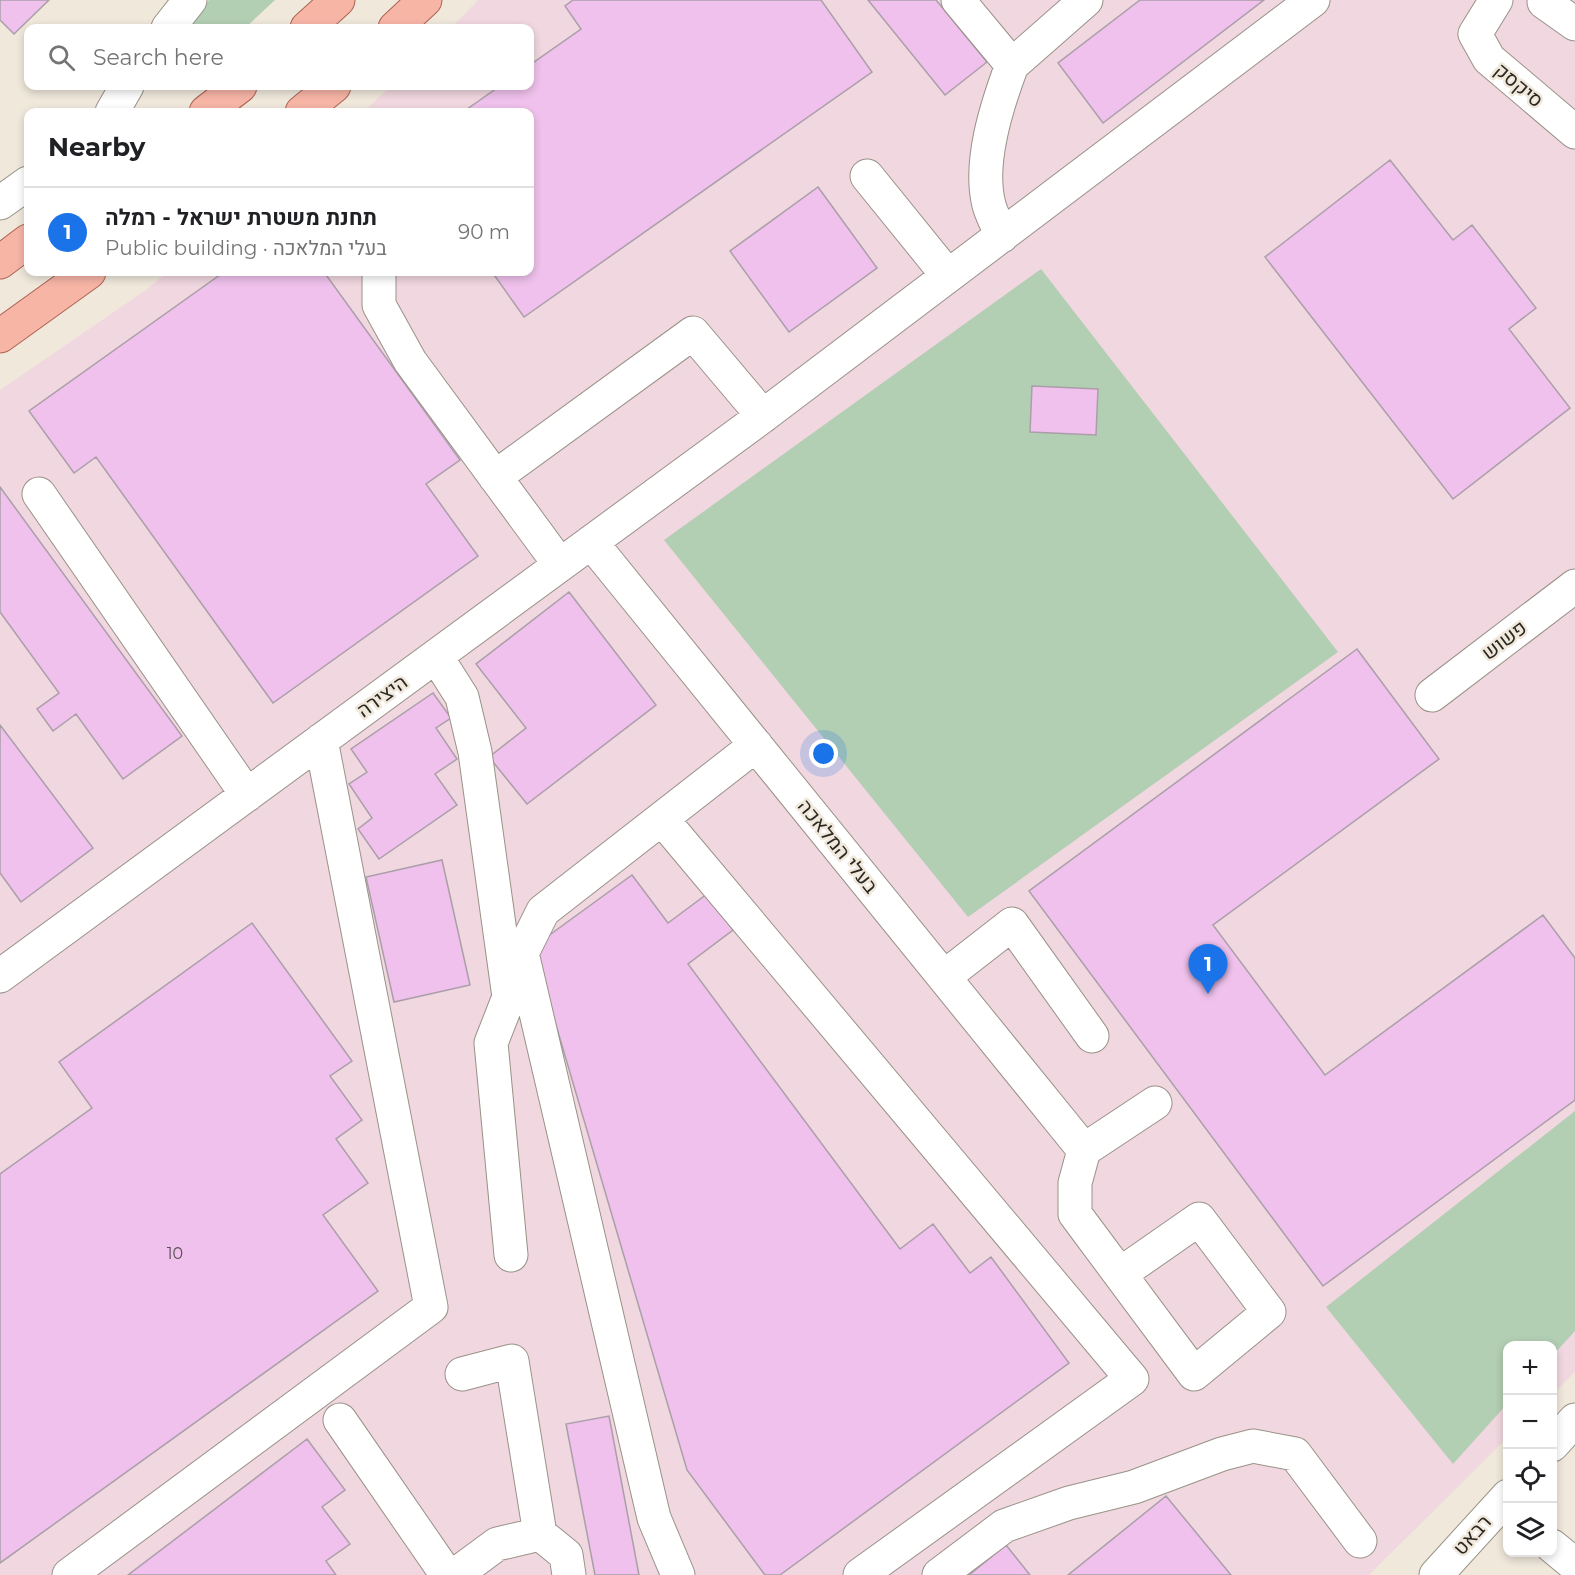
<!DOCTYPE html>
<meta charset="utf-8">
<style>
body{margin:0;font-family:Montserrat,Heebo,sans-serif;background:#f2f2f2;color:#202124}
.controls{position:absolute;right:18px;bottom:18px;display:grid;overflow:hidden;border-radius:12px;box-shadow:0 3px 9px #0003}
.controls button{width:54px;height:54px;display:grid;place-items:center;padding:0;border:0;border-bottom:2px solid #e0e0e0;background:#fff;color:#202124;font:30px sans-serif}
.you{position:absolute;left:824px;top:754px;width:21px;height:21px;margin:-15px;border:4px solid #fff;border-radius:50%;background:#1a73e8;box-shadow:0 0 0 9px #1a73e833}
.badge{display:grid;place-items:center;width:39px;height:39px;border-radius:50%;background:#1a73e8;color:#fff;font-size:20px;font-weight:700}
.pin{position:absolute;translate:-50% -50px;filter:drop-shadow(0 2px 3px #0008)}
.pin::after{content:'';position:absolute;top:32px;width:21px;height:18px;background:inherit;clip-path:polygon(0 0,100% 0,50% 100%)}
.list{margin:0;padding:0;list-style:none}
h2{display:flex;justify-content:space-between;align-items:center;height:78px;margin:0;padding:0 24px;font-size:26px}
h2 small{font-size:20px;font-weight:400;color:#757577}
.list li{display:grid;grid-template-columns:39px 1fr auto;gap:18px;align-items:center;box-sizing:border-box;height:90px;padding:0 24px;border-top:2px solid #e0e0e0}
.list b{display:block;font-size:22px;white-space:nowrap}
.list p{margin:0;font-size:20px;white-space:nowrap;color:#757577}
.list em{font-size:20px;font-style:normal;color:#757577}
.icon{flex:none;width:33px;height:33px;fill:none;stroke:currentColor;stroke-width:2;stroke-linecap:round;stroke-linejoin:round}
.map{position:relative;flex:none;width:1575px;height:1575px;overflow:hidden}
.search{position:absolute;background:#fff;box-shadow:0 3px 9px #0003;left:24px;top:24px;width:510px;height:66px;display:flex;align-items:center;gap:15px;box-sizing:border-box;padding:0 21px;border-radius:12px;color:#757577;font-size:22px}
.panel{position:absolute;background:#fff;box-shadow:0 3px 9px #0003;left:24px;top:108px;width:510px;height:168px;border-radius:12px}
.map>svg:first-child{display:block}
</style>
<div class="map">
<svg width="1575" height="1575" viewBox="0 0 1575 1575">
<rect width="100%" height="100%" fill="#f0e8db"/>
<path fill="#f1d7df" d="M 478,0 L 1575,0 L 1575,1372 L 1553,1394 L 1552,1346 L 1508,1346 L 1507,1438 L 1369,1575 L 0,1575 L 0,390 L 143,292 L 168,272 L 530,272 L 530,112 L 363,112 L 391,86 L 530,86 L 530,28 L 451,28 Z"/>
<path fill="#b2ceb3" d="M 209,0 L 275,0 L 245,28 L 187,28 Z
M 1041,269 L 1338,652 L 968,917 L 664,540 Z
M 1575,1111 L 1575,1331 L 1553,1355 L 1552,1346 L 1508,1346 L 1507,1404 L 1453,1464 L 1326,1307 Z"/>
<path fill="#efc1ec" stroke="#aa9fa9" stroke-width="1.5" d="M 0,0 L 49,0 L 14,34 L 0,20 Z
M 573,0 L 821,0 L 872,72 L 524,317 L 492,272 L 530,272 L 530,112 L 463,112 L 500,86 L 530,86 L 530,65 L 581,29 L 565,6 Z
M 868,0 L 936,0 L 987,62 L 945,95 Z
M 1140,0 L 1264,0 L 1103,123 L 1058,63 Z
M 1390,160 L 1453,240 L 1472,225 L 1536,308 L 1509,329 L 1570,408 L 1453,499 L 1265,257 Z
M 818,187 L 877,268 L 789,332 L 730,251 Z
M 224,272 L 324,272 L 460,460 L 426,484 L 478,556 L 273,703 L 96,457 L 74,473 L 29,411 Z
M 1032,386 L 1098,389 L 1096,435 L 1030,432 Z
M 0,487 L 182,736 L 123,779 L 76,714 L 53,731 L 37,709 L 59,693 L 0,612 Z
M 569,592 L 656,705 L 527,804 L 489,757 L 526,728 L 476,664 Z
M 1357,649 L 1439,759 L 1213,925 L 1325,1075 L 1543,915 L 1575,958 L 1575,1100 L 1323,1286 L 1029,891 Z
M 433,693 L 451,718 L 436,728 L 457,759 L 435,774 L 457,805 L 379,859 L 358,829 L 372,818 L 349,784 L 367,772 L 351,749 Z
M 0,725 L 93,848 L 21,902 L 0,873 Z
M 442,860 L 470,985 L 394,1002 L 366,877 Z
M 632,875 L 668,923 L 707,894 L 733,930 L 688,964 L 900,1249 L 933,1224 L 970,1273 L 991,1257 L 1069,1363 L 780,1575 L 765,1575 L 687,1470 L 533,947 Z
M 252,923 L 352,1061 L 330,1076 L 362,1120 L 336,1139 L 368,1183 L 323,1215 L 378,1291 L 0,1563 L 0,1174 L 92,1108 L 59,1062 Z
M 609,1416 L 639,1575 L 595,1575 L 566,1424 Z
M 307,1439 L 345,1490 L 322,1507 L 350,1544 L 326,1561 L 336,1575 L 128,1575 Z
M 1166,1496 L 1231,1575 L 1068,1575 Z
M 1006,1545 L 1030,1575 L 969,1575 Z"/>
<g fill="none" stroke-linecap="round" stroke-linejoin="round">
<g stroke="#999287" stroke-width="35">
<path id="minor" d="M 958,0 L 1012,65 C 997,105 978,163 989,205 C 992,216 998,226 1002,236
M 1496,0 L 1475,34 L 1489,59 L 1575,132
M 1546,0 L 1544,2 L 1575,24
M 168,28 L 190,0
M 1012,65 L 1086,0
M 112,112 L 127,86
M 867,176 L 948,276
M 0,203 L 28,183
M 379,272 L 379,305 L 410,361 L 560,565
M 495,477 L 693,333 L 763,416
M 39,494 L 247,795
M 591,542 L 1084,1150
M 436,656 L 462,697 L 475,752 L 509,997 L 491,1043 L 511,1255
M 1432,695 L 1575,586
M 662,819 L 1132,1379 L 860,1575
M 0,976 L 763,416 L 1313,0
M 944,977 L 1012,924 L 1092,1036
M 1120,1274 L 1199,1219 L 1269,1312 L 1194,1374 L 1075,1214 L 1075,1183 L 1084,1150 L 1155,1103
M 462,1374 L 512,1361 L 540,1534
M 340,1420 L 447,1575
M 1552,1445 L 1575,1420
M 1552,1546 L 1575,1565
M 69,1575 L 431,1307 L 321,740
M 455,1575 L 497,1544 L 540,1534 L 566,1555 L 569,1575
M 678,1575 L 654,1518 L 522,953 L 543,911 L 756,745
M 939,1575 L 1004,1526 L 1069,1503 L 1134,1487 L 1222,1454 L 1253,1446 L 1295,1454 L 1360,1541
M 1436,1575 L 1508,1496"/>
</g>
<g stroke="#ac6352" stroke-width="35">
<path id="major" d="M 307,28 L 338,0
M 395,28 L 425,0
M 206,112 L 240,86
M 302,112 L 334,86
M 0,262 L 28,241
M 0,336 L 89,272"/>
</g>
<use href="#minor" stroke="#fff" stroke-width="33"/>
<use href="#major" stroke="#f7b5a6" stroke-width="33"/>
</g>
<g text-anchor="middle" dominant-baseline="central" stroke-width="5" stroke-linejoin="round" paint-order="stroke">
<g font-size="16" fill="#5c4e55">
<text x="175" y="1253">10</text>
</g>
<g font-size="20" fill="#2b2823" stroke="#f0e8db">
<text transform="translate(1519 85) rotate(40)">סיקסק</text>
<text transform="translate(1504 640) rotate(-37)">פשוש</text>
<text transform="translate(382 696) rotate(-36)">היצירה</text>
<text transform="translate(838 846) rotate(51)">בעלי המלאכה</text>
<text transform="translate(1472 1535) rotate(-48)">רבאט</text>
</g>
</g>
</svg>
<div class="controls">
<button>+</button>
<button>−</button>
<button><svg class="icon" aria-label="locate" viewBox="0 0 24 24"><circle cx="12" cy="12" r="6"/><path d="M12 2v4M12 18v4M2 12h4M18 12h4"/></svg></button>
<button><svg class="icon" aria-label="layers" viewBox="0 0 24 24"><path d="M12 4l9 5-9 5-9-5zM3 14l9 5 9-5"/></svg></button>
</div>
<div class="you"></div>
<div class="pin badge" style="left:1208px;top:994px">1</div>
<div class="search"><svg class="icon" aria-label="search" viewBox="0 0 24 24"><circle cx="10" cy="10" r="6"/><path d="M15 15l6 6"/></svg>Search here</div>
<section class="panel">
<h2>Nearby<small></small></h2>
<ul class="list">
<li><span class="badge">1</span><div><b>תחנת משטרת ישראל - רמלה</b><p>Public building · בעלי המלאכה</p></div><em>90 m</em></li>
</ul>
</section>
</div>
